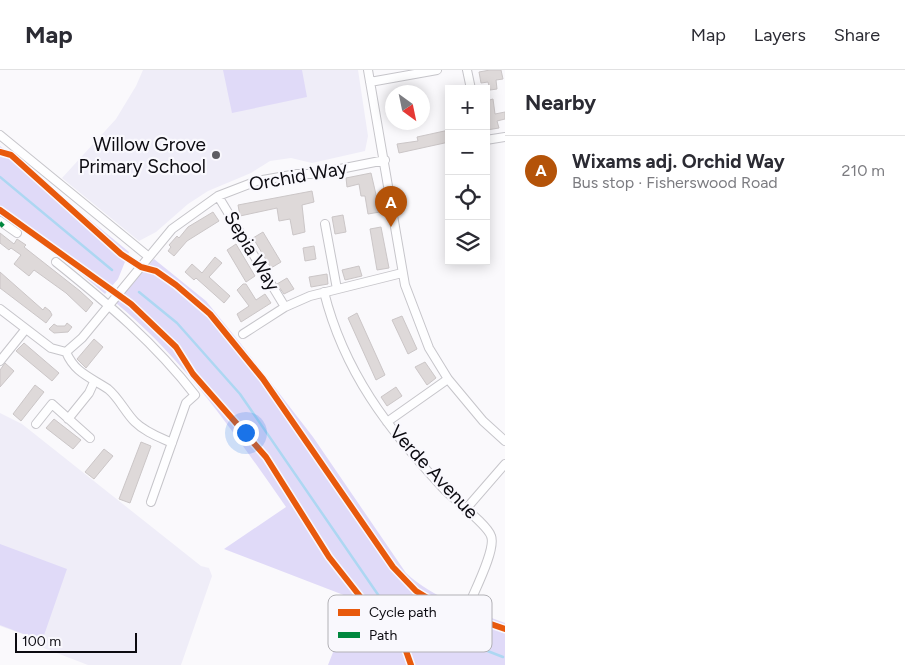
<!DOCTYPE html>
<meta charset="utf-8">
<style>
body{margin:0;font-family:Figtree,sans-serif;background:#f2f2f3;color:#2b2b33}
.controls{position:absolute;right:15px;top:15px;display:grid;overflow:hidden;border-radius:0px;box-shadow:0 2px 12px #0003}
.controls button{width:45px;height:45px;display:grid;place-items:center;padding:0;border:0;border-bottom:1px solid #e1e1e2;background:#fff;color:#2b2b33;font:25px sans-serif}
.compass{position:absolute;left:385px;top:15px;width:45px;height:45px;border-radius:50%;background:#fff;box-shadow:0 2px 12px #0003;rotate:147deg}
.scale{position:absolute;left:15px;bottom:12px;width:122px;box-sizing:border-box;padding-left:5px;border:2px solid #0c0b11;border-top:0;font-size:14px;line-height:18px;white-space:nowrap;color:#0c0b11;-webkit-text-stroke:4px #f9f8fd;paint-order:stroke}
.you{position:absolute;left:245px;top:362px;width:18px;height:18px;margin:-12px;border:4px solid #fff;border-radius:50%;background:#1a73e8;box-shadow:0 0 0 8px #1a73e833}
.badge{display:grid;place-items:center;width:32px;height:32px;border-radius:50%;background:#b45309;color:#fff;font-size:16px;font-weight:700}
.pin{position:absolute;translate:-50% -41px;filter:drop-shadow(0 1px 2px #0008)}
.pin::after{content:'';position:absolute;top:26px;width:18px;height:15px;background:inherit;clip-path:polygon(0 0,100% 0,50% 100%)}
.list{margin:0;padding:0;list-style:none}
h2{display:flex;justify-content:space-between;align-items:center;height:65px;margin:0;padding:0 20px;font-size:21px}
h2 small{font-size:16px;font-weight:400;color:#7c7c81}
.list li{display:grid;grid-template-columns:32px 1fr auto;gap:15px;align-items:center;box-sizing:border-box;height:70px;padding:0 20px;border-top:1px solid #e1e1e2}
.list b{display:block;font-size:19px;white-space:nowrap}
.list p{margin:0;font-size:16px;white-space:nowrap;color:#7c7c81}
.list em{font-size:16px;font-style:normal;color:#7c7c81}
.icon{flex:none;width:28px;height:28px;fill:none;stroke:currentColor;stroke-width:2;stroke-linecap:round;stroke-linejoin:round}
.map{position:relative;flex:none;width:505px;height:595px;overflow:hidden}
header{display:flex;align-items:center;gap:30px;box-sizing:border-box;height:70px;padding:0 25px;background:#fff;border-bottom:1px solid #e1e1e2}
header strong{font-size:24px}
nav{display:flex;gap:28px;margin-inline-start:auto;font-size:18px}
main{display:flex}
aside{flex:1;background:#fff}
.map>svg:first-child{display:block}
</style>
<header>
<strong>Map</strong>
<nav><a>Map</a><a>Layers</a><a>Share</a></nav>
</header>
<main>
<div class="map">
<svg width="505" height="595" viewBox="0 0 505 595">
<rect width="100%" height="100%" fill="#faf9fc"/>
<path fill="#efedf8" d="M 143,0 L 358,0 L 368,66 L 365,81 L 312,93 L 291,88 L 270,91 L 251,103 L 208,121 L 188,134 L 156,162 L 139,171 L 62,108 L 116,49 L 136,16 Z
M 0,343 L 22,354 L 201,496 L 209,498 L 212,506 L 181,595 L 88,595 L 41,577 L 43,571 L 0,556 Z"/>
<path fill="#e0daf8" d="M 223,0 L 302,0 L 307,27 L 232,43 Z
M 0,76 L 129,182 L 118,209 L 105,224 L 60,186 L 0,146 Z
M 154,189 L 206,231 L 241,274 L 313,367 L 406,503 C 434,529 470,539 505,553 L 505,595 L 328,595 L 354,529 L 224,479 L 286,437 C 235,364 185,290 116,233 Z
M 0,474 L 67,499 L 42,571 L 0,555 Z"/>
<g fill="none" stroke-linecap="round" stroke-linejoin="round">
<path stroke="#add7f2" stroke-width="2.5" d="M 0,107 L 112,200
M 139,222 L 177,253 L 240,324 L 381,529 L 405,549 L 503,587"/>
</g>
<path fill="#ded9d9" stroke="#cbc6c7" d="M 490,0 L 501,0 L 503,9 L 496,10 L 497,19 L 490,20 L 488,12 L 481,13 L 479,2 Z
M 493,29 L 495,44 L 505,42 L 505,49 L 497,51 L 499,58 L 487,60 L 486,31 Z
M 449,60 L 449,72 L 399,83 L 397,74 L 418,71 L 417,67 Z
M 371,103 L 380,142 L 368,144 L 365,126 L 361,126 L 359,114 L 347,117 L 346,108 Z
M 312,121 L 314,132 L 302,135 L 305,162 L 293,165 L 290,149 L 279,151 L 277,138 L 240,146 L 238,135 Z
M 213,142 L 219,151 L 187,171 L 174,186 L 168,181 L 171,177 L 169,175 L 177,166 L 179,168 L 188,157 Z
M 343,145 L 346,162 L 335,164 L 332,147 Z
M 381,157 L 389,198 L 377,200 L 370,159 Z
M 263,162 L 281,192 L 271,198 L 253,168 Z
M 0,163 L 14,174 L 17,169 L 26,175 L 24,177 L 80,221 L 93,233 L 86,242 L 66,223 L 34,200 L 29,206 L 14,194 L 21,185 L 11,178 L 9,180 L 0,173 Z
M 236,174 L 255,206 L 246,212 L 227,180 Z
M 314,176 L 316,189 L 305,191 L 303,178 Z
M 215,187 L 222,193 L 209,207 L 230,226 L 224,233 L 196,208 L 194,210 L 185,202 L 192,194 L 202,203 Z
M 359,196 L 362,206 L 345,210 L 342,200 Z
M 0,202 L 43,240 L 45,237 L 50,241 L 52,245 L 46,253 L 0,218 Z
M 327,204 L 328,214 L 311,217 L 309,207 Z
M 287,208 L 294,219 L 284,224 L 277,214 Z
M 243,214 L 246,214 L 256,230 L 265,224 L 271,233 L 241,252 L 237,244 L 249,236 L 237,220 Z
M 357,243 L 385,305 L 376,310 L 348,248 Z
M 402,246 L 417,279 L 408,284 L 392,250 Z
M 67,253 L 72,257 L 68,262 L 54,263 L 49,259 L 54,254 L 57,256 L 65,256 Z
M 94,269 L 103,277 L 86,298 L 77,289 Z
M 24,273 L 59,303 L 52,311 L 16,281 Z
M 425,292 L 436,308 L 427,315 L 415,297 Z
M 5,293 L 14,301 L 0,317 L 0,300 Z
M 35,315 L 44,322 L 21,351 L 13,344 Z
M 396,317 L 402,326 L 387,336 L 381,327 Z
M 54,349 L 81,370 L 73,379 L 46,358 Z
M 141,372 L 151,376 L 130,433 L 119,429 Z
M 104,379 L 113,386 L 94,409 L 85,402 Z"/>
<g fill="none" stroke-linecap="round" stroke-linejoin="round">
<g stroke="#c6c5ca" stroke-width="10">
<path id="minor" d="M 368,0 L 405,215 L 429,278 L 448,309 L 483,351 L 505,371
M 467,0 L 471,19
M 370,12 L 437,0
M 0,65 L 149,187
M 486,70 L 505,67
M 218,126 L 285,237
M 0,151 L 17,163
M 325,154 L 337,219
M 56,192 C 107,233 155,273 195,325 L 186,333 L 151,432
M 324,222 C 344,302 388,359 443,418 C 453,429 487,454 491,466 C 496,478 477,516 471,530
M 0,239 L 51,278 L 66,282 C 75,303 90,307 108,319 C 119,328 125,342 135,352 C 145,362 159,367 172,373
M 243,264 L 285,237 L 310,226 L 402,203
M 66,282 L 82,268 L 172,159 L 218,126 L 257,111 L 297,104 L 315,104 L 385,90
M 0,291 L 25,260
M 68,349 L 89,323 L 94,312
M 387,352 L 448,309
M 36,354 L 52,334 L 90,368
M 465,440 L 505,394"/>
</g>
<use href="#minor" stroke="#fefeff" stroke-width="8"/>
<path stroke="#00873e" stroke-width="5" stroke-dasharray="10 5" stroke-linecap="butt" d="M 0,156 L 3,153"/>
<g stroke="#f9f8fd" stroke-width="9">
<path id="cycleway" d="M 0,82 L 11,85 L 121,184 L 141,197 L 156,201 L 176,215 L 210,244 L 263,309 L 393,497 L 416,521 L 444,538 L 505,559
M 0,140 L 131,234 L 176,277 L 193,304 L 266,387 L 329,487 L 366,534 L 405,578 L 411,595"/>
</g>
<use href="#cycleway" stroke="#e8590c" stroke-width="6"/>
</g>
<circle fill="#5f5e63" stroke="#f9f8fd" stroke-width="2" cx="216" cy="85" r="5"/>
<g text-anchor="middle" dominant-baseline="central" stroke-width="4.5" stroke-linejoin="round" paint-order="stroke">
<g font-size="19" fill="#0c0b11" stroke="#f9f8fd" text-anchor="end">
<text x="206" y="74">Willow Grove<tspan x="206" dy="22">Primary School</tspan></text>
</g>
<g font-size="19" fill="#0c0b11" stroke="#f9f8fd">
<text transform="translate(298 106) rotate(-10)">Orchid Way</text>
<text transform="translate(252 181) rotate(59)">Sepia Way</text>
<text transform="translate(434 402) rotate(47)">Verde Avenue</text>
</g>
</g>
<rect x="328" y="525" width="164" height="57" rx="8" fill="#f9f8fd" stroke="#b2b1b6" stroke-width="1"/>
<rect x="338" y="539" width="22" height="7" fill="#e8590c"/>
<rect x="338" y="562" width="22" height="6" fill="#00873e"/>
<g font-size="14" fill="#0c0b11">
<text x="369" y="547">Cycle path</text>
<text x="369" y="570">Path</text>
</g>
</svg>
<div class="controls">
<button>+</button>
<button>−</button>
<button><svg class="icon" aria-label="locate" viewBox="0 0 24 24"><circle cx="12" cy="12" r="6"/><path d="M12 2v4M12 18v4M2 12h4M18 12h4"/></svg></button>
<button><svg class="icon" aria-label="layers" viewBox="0 0 24 24"><path d="M12 4l9 5-9 5-9-5zM3 14l9 5 9-5"/></svg></button>
</div>
<svg class="compass" viewBox="-18 -18 36 36"><path d="M0-13l5 13h-10z" fill="#e53935"/><path d="M0 13l5-13h-10z" fill="#7c7c81"/></svg>
<div class="scale">100 m</div>
<div class="you"></div>
<div class="pin badge" style="left:391px;top:157px">A</div>
</div>
<aside>
<h2>Nearby<small></small></h2>
<ul class="list">
<li><span class="badge">A</span><div><b>Wixams adj. Orchid Way</b><p>Bus stop · Fisherswood Road</p></div><em>210 m</em></li>
</ul>
</aside>
</main>
